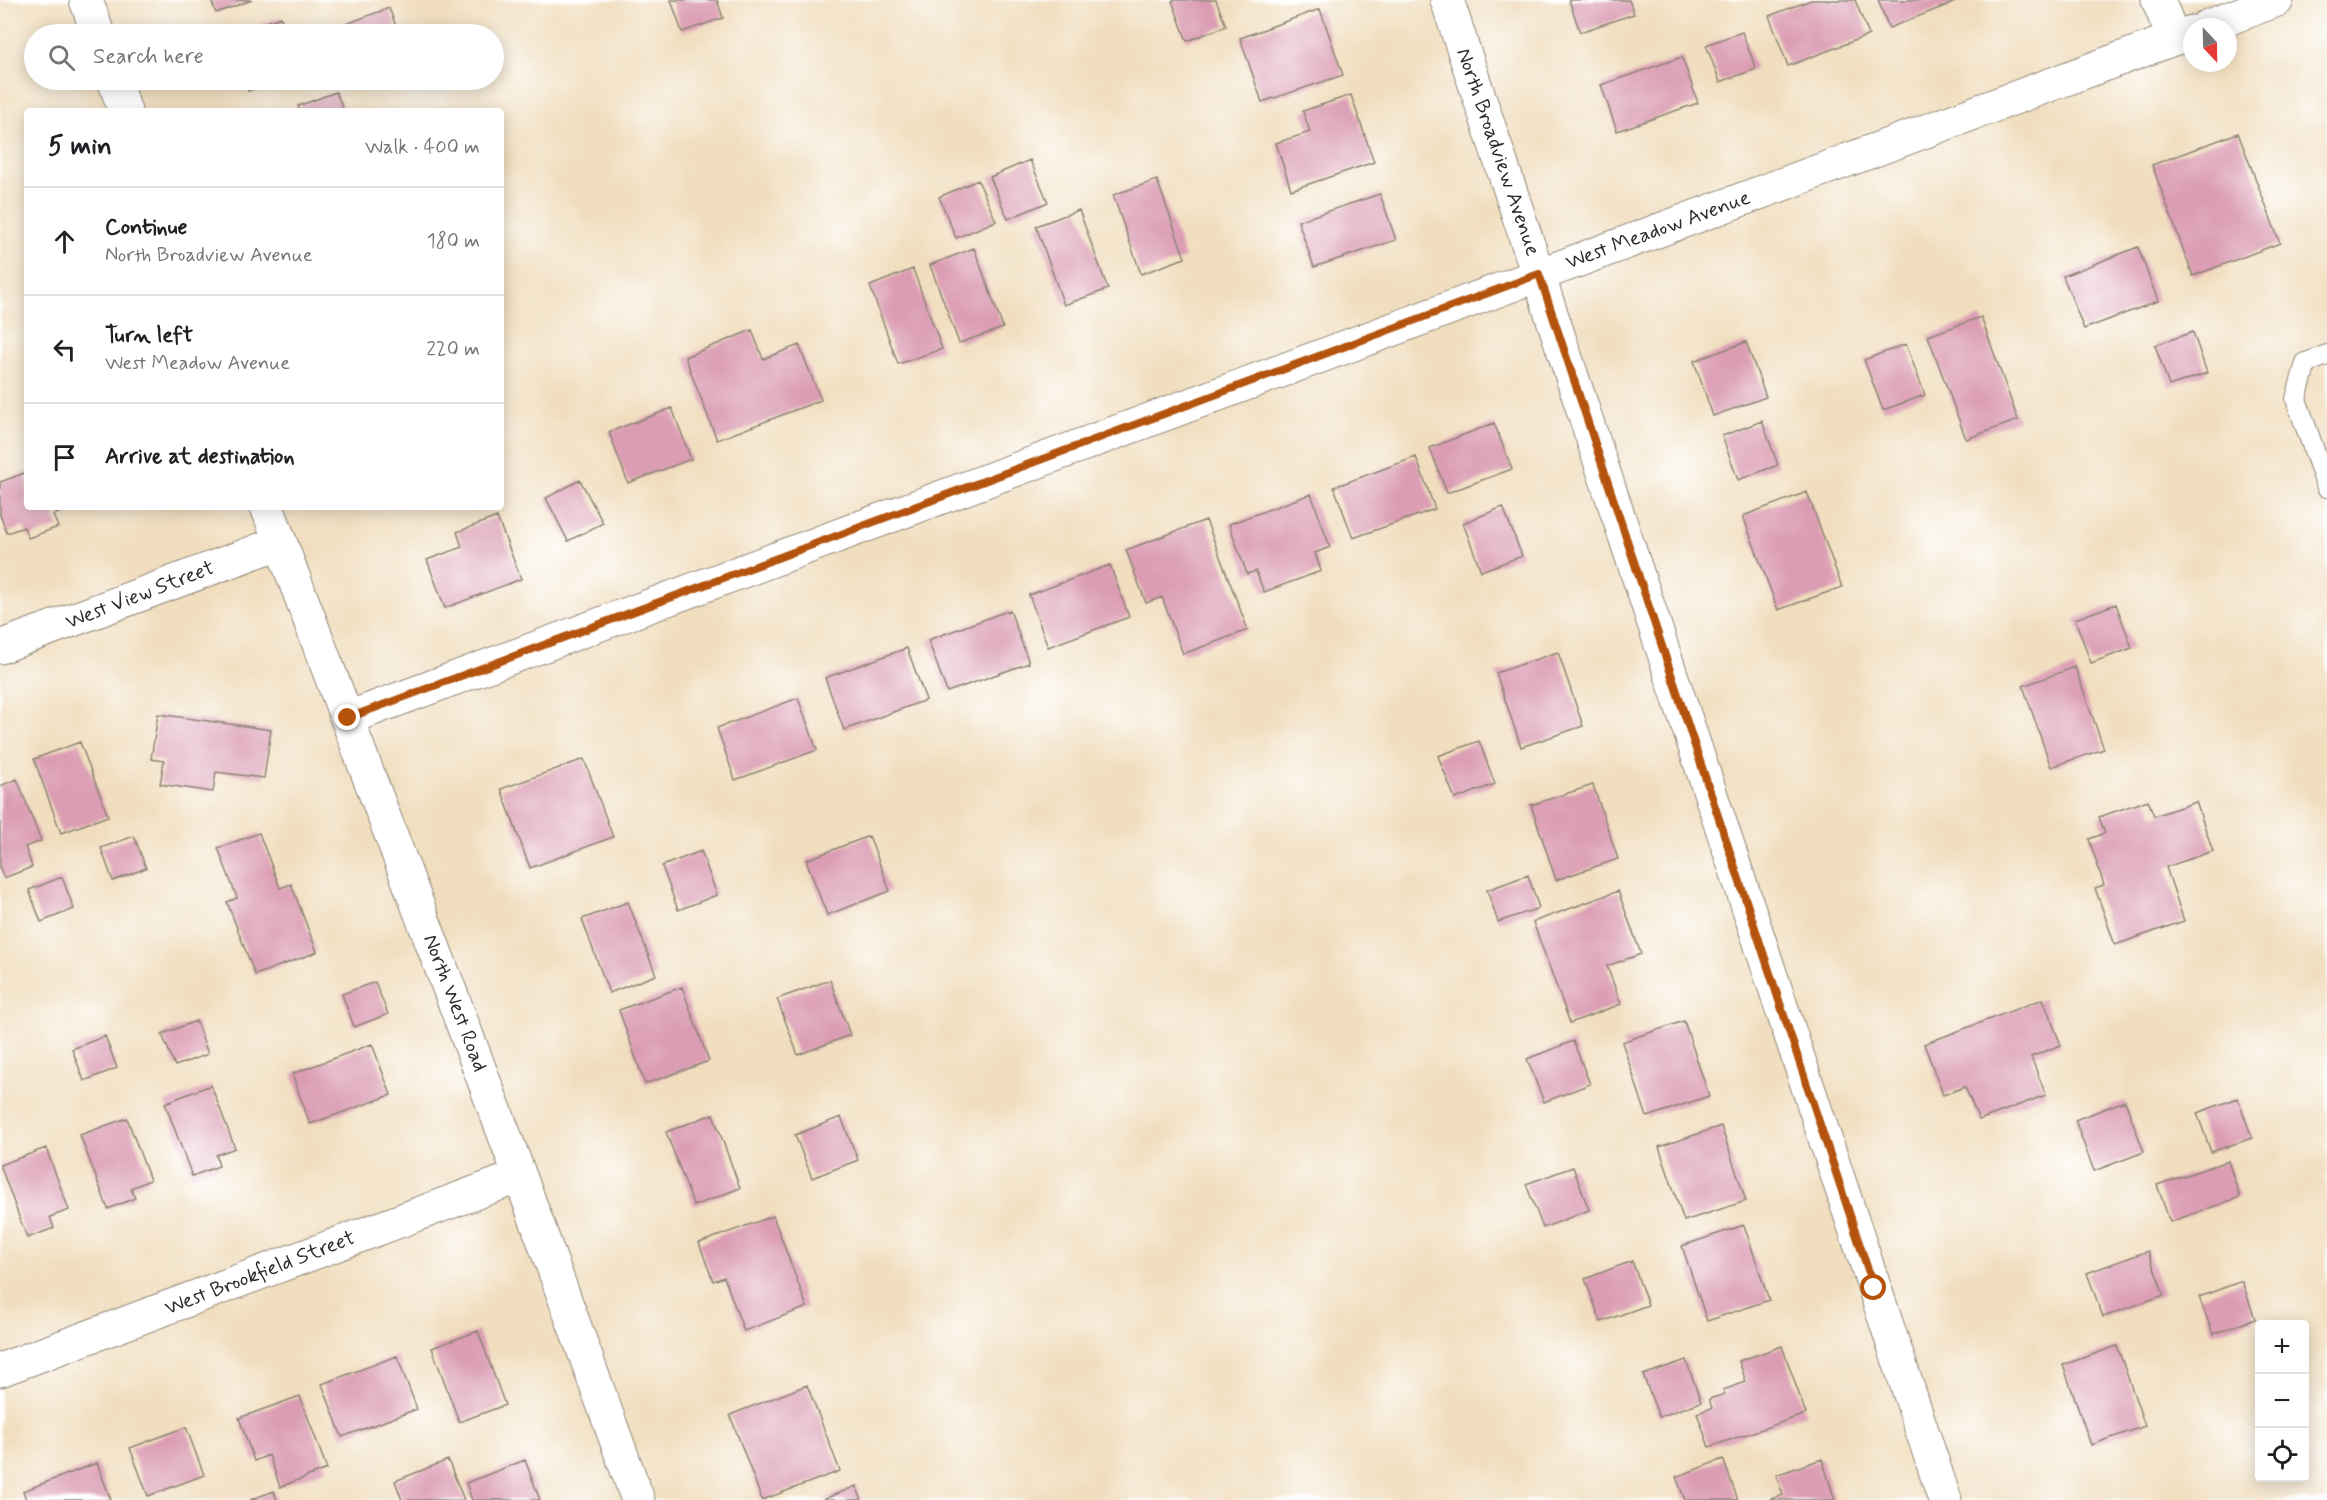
<!DOCTYPE html>
<meta charset="utf-8">
<style>
body{margin:0;font-family:Mynerve,sans-serif;background:#f6f6f6;color:#202124}
.controls{position:absolute;right:18px;bottom:18px;display:grid;overflow:hidden;border-radius:6px;box-shadow:0 3px 15px #0003}
.controls button{width:54px;height:54px;display:grid;place-items:center;padding:0;border:0;border-bottom:2px solid #e0e0e0;background:#fff;color:#202124;font:30px sans-serif}
.compass{position:absolute;left:2183px;top:18px;width:54px;height:54px;border-radius:50%;background:#fff;box-shadow:0 3px 15px #0003;rotate:158deg}
.stop{position:absolute;width:18px;height:18px;margin:-14px;border:4px solid #b45309;border-radius:50%;background:#fff}
.stop.end{background:#b45309;border-color:#fff;box-shadow:0 2px 6px #0008}
.list{margin:0;padding:0;list-style:none}
h2{display:flex;justify-content:space-between;align-items:center;height:78px;margin:0;padding:0 24px;font-size:26px}
h2 small{font-size:20px;font-weight:400;color:#757577}
.list li{display:grid;grid-template-columns:39px 1fr auto;gap:18px;align-items:center;box-sizing:border-box;height:108px;padding:0 24px;border-top:2px solid #e0e0e0}
.list b{display:block;font-size:22px;white-space:nowrap}
.list p{margin:0;font-size:20px;white-space:nowrap;color:#757577}
.list em{font-size:20px;font-style:normal;color:#757577}
.icon{flex:none;width:33px;height:33px;fill:none;stroke:currentColor;stroke-width:2;stroke-linecap:round;stroke-linejoin:round}
.map{position:relative;flex:none;width:2327px;height:1500px;overflow:hidden}
.search{position:absolute;background:#fff;box-shadow:0 3px 15px #0003;left:24px;top:24px;width:480px;height:66px;display:flex;align-items:center;gap:15px;box-sizing:border-box;padding:0 21px;border-radius:33px;color:#757577;font-size:22px}
.panel{position:absolute;background:#fff;box-shadow:0 3px 15px #0003;left:24px;top:108px;width:480px;height:402px;border-radius:6px}
.map>svg:first-child{display:block}
</style>
<div class="map">
<svg width="2327" height="1500" viewBox="0 0 2327 1500">
<rect width="100%" height="100%" fill="#fff"/>
<filter id="ink" filterUnits="userSpaceOnUse"><feTurbulence type="fractalNoise" baseFrequency=".0167" numOctaves="2"/><feDisplacementMap in="SourceGraphic" scale="12" xChannelSelector="R" yChannelSelector="G"/><feConvolveMatrix kernelMatrix="1 2 1 2 8 2 1 2 1" color-interpolation-filters="sRGB"/></filter>
<filter id="wash" filterUnits="userSpaceOnUse"><feTurbulence type="fractalNoise" baseFrequency=".008" numOctaves="4" result="noise"/><feDisplacementMap in="SourceGraphic" scale="24" xChannelSelector="R" yChannelSelector="G"/><feGaussianBlur stdDeviation="1.35" result="paint"/><feColorMatrix in="noise" values="0 0 0 0 0 0 0 0 0 0 0 0 0 0 0 0 0 1.4 0 .05"/><feComposite in="paint" operator="in"/></filter>
<g filter="url(#wash)">
<rect width="100%" height="100%" fill="#f1debf"/>
<g id="blocks">
<path fill="#db9db4" d="M 211,0 L 252,0 L 216,13 Z
M 671,0 L 717,0 L 723,18 L 682,32 Z
M 1175,0 L 1216,0 L 1226,26 L 1187,41 L 1172,1 Z
M 1569,0 L 1629,0 L 1634,14 L 1580,32 Z
M 1811,0 L 1855,0 L 1869,35 L 1788,66 L 1769,16 Z
M 1878,0 L 1960,0 L 1889,28 Z
M 389,8 L 399,34 L 319,34 Z
M 1320,9 L 1343,75 L 1262,102 L 1240,38 Z
M 281,17 L 287,34 L 234,34 Z
M 1742,32 L 1756,69 L 1720,82 L 1706,45 Z
M 1682,57 L 1698,103 L 1617,131 L 1601,85 Z
M 244,80 L 279,80 L 248,91 Z
M 336,92 L 344,111 L 300,111 L 298,106 Z
M 1351,95 L 1374,162 L 1291,190 L 1276,143 L 1310,132 L 1303,111 Z
M 2238,133 L 2280,243 L 2193,276 L 2152,165 Z
M 1030,160 L 1048,202 L 1008,219 L 990,177 Z
M 978,180 L 996,221 L 956,238 L 939,197 Z
M 1157,180 L 1185,258 L 1141,274 L 1113,195 Z
M 1380,194 L 1396,240 L 1314,267 L 1298,221 Z
M 1079,210 L 1108,289 L 1064,305 L 1036,226 Z
M 2138,247 L 2158,301 L 2084,329 L 2063,276 Z
M 974,248 L 1003,328 L 959,343 L 930,265 Z
M 913,269 L 942,349 L 898,364 L 870,286 Z
M 1981,317 L 2018,420 L 1966,439 L 1928,336 Z
M 752,330 L 763,359 L 799,345 L 821,400 L 717,440 L 685,357 Z
M 2193,332 L 2207,373 L 2169,386 L 2155,345 Z
M 1746,342 L 1766,397 L 1713,416 L 1694,361 Z
M 1906,344 L 1925,395 L 1883,410 L 1864,360 Z
M 672,408 L 691,459 L 628,483 L 609,432 Z
M 1762,421 L 1778,465 L 1738,480 L 1722,436 Z
M 1494,423 L 1512,469 L 1447,493 L 1430,448 Z
M 1416,457 L 1435,509 L 1353,538 L 1334,487 Z
M 27,472 L 27,507 L 74,507 L 53,515 L 58,527 L 28,538 L 24,527 L 7,533 L 0,515 L 0,482 Z
M 580,480 L 603,523 L 568,541 L 546,498 Z
M 1807,492 L 1842,587 L 1778,610 L 1743,516 Z
M 1311,494 L 1330,547 L 1315,553 L 1321,571 L 1264,592 L 1256,571 L 1247,574 L 1229,524 Z
M 1503,507 L 1522,556 L 1481,571 L 1463,523 Z
M 497,517 L 521,579 L 445,608 L 427,560 L 462,547 L 457,532 Z
M 1206,520 L 1248,630 L 1183,654 L 1162,597 L 1146,603 L 1126,550 Z
M 1110,565 L 1129,617 L 1048,647 L 1029,595 Z
M 2116,604 L 2132,648 L 2091,663 L 2075,619 Z
M 1010,610 L 1029,663 L 947,692 L 928,640 Z
M 907,648 L 926,700 L 844,730 L 825,678 Z
M 1558,652 L 1583,726 L 1521,747 L 1496,673 Z
M 2075,667 L 2104,749 L 2051,767 L 2023,686 Z
M 798,698 L 817,750 L 735,780 L 717,728 Z
M 158,714 L 271,730 L 264,778 L 216,772 L 213,792 L 160,784 L 164,761 L 151,759 Z
M 1479,741 L 1495,784 L 1455,799 L 1438,756 Z
M 80,742 L 108,816 L 61,833 L 34,759 Z
M 584,759 L 613,837 L 530,868 L 501,789 Z
M 17,779 L 41,841 L 25,847 L 32,867 L 4,878 L 0,868 L 0,786 Z
M 1593,785 L 1618,859 L 1556,880 L 1531,805 Z
M 2148,800 L 2154,816 L 2196,802 L 2213,851 L 2166,867 L 2184,921 L 2115,945 L 2095,888 L 2104,885 L 2089,839 L 2105,833 L 2099,817 Z
M 259,833 L 280,888 L 291,884 L 317,952 L 255,975 L 227,902 L 237,898 L 218,848 Z
M 134,836 L 146,868 L 113,881 L 101,848 Z
M 869,836 L 890,891 L 827,915 L 806,860 Z
M 701,851 L 717,895 L 678,910 L 662,866 Z
M 1528,875 L 1539,908 L 1498,922 L 1487,890 Z
M 62,877 L 74,909 L 41,922 L 29,890 Z
M 1618,891 L 1641,954 L 1607,966 L 1621,1004 L 1570,1023 L 1533,922 Z
M 628,902 L 656,975 L 609,993 L 582,919 Z
M 830,980 L 850,1035 L 798,1055 L 777,999 Z
M 375,982 L 388,1014 L 354,1027 L 342,994 Z
M 682,987 L 709,1061 L 645,1084 L 619,1010 Z
M 2043,999 L 2061,1045 L 2031,1057 L 2046,1095 L 1979,1120 L 1965,1087 L 1943,1095 L 1924,1044 Z
M 196,1021 L 208,1054 L 175,1066 L 162,1034 Z
M 1684,1021 L 1709,1096 L 1647,1117 L 1622,1042 Z
M 105,1036 L 117,1068 L 84,1081 L 72,1049 Z
M 1573,1041 L 1590,1084 L 1544,1102 L 1527,1059 Z
M 372,1044 L 391,1095 L 310,1124 L 292,1074 Z
M 211,1085 L 235,1148 L 216,1155 L 219,1166 L 192,1176 L 165,1103 Z
M 2238,1098 L 2252,1138 L 2211,1152 L 2197,1113 Z
M 2125,1101 L 2144,1152 L 2094,1171 L 2075,1120 Z
M 713,1114 L 740,1188 L 694,1206 L 666,1132 Z
M 841,1117 L 858,1160 L 812,1178 L 795,1135 Z
M 127,1118 L 150,1180 L 131,1188 L 135,1198 L 108,1209 L 80,1135 Z
M 1721,1126 L 1746,1201 L 1684,1221 L 1659,1147 Z
M 46,1148 L 69,1210 L 50,1217 L 54,1228 L 27,1238 L 0,1165 Z
M 2228,1161 L 2240,1197 L 2170,1222 L 2157,1185 Z
M 1573,1167 L 1589,1210 L 1543,1228 L 1526,1184 Z
M 773,1216 L 807,1307 L 744,1331 L 724,1277 L 713,1281 L 699,1243 Z
M 1744,1225 L 1769,1300 L 1707,1321 L 1682,1246 Z
M 2148,1251 L 2164,1295 L 2103,1317 L 2087,1273 Z
M 1632,1261 L 1648,1305 L 1601,1322 L 1585,1279 Z
M 2242,1281 L 2255,1319 L 2213,1334 L 2199,1297 Z
M 478,1331 L 505,1405 L 459,1422 L 432,1348 Z
M 1782,1346 L 1806,1414 L 1709,1447 L 1697,1413 L 1712,1408 L 1709,1399 L 1725,1394 L 1723,1390 L 1746,1382 L 1739,1361 Z
M 2117,1346 L 2145,1426 L 2091,1445 L 2063,1365 Z
M 397,1356 L 417,1409 L 342,1437 L 322,1384 Z
M 1686,1360 L 1701,1402 L 1659,1417 L 1643,1375 Z
M 807,1385 L 840,1471 L 762,1500 L 730,1415 Z
M 300,1396 L 327,1469 L 280,1487 L 269,1455 L 254,1461 L 239,1418 Z
M 186,1427 L 204,1475 L 148,1496 L 130,1448 Z
M 1723,1459 L 1738,1500 L 1685,1500 L 1676,1477 Z
M 1822,1459 L 1835,1500 L 1768,1500 L 1783,1495 L 1776,1475 Z
M 448,1460 L 464,1500 L 402,1500 L 395,1481 Z
M 525,1460 L 540,1500 L 472,1500 L 466,1483 Z
M 97,1463 L 111,1500 L 26,1500 L 23,1491 Z
M 856,1486 L 862,1500 L 822,1500 Z
M 274,1491 L 277,1500 L 250,1500 Z"/>
</g>
</g>
<g filter="url(#ink)">
<use href="#blocks" fill-opacity="0" stroke="#8e8475" stroke-width="1.5"/>
<g fill="none" stroke-linecap="round" stroke-linejoin="round">
<g stroke="#8e8475" stroke-width="22">
<path id="lane" d="M 2327,355 L 2306,363 L 2296,399 L 2327,487"/>
</g>
<g stroke="#8e8475" stroke-width="35">
<path id="street" d="M 86,0 L 98,34
M 1447,0 L 1945,1500
M 2158,0 L 2174,39
M 2206,27 L 2277,0
M 114,80 L 125,111
M 267,507 L 520,1176 L 638,1500
M 0,647 L 279,543
M 348,718 L 2192,32
M 0,1370 L 520,1176"/>
</g>
<use href="#lane" stroke="#fff" stroke-width="20"/>
<use href="#street" stroke="#fff" stroke-width="33"/>
</g>
</g>
<g fill="none" stroke-linecap="round" stroke-linejoin="round" filter="url(#ink)">
<path stroke="#b45309" stroke-width="8" d="M 348,718 L 1539,274 L 1874,1288"/>
</g>
<g text-anchor="middle" dominant-baseline="central" stroke-width="4.5" stroke-linejoin="round" paint-order="stroke">
<g font-size="21" fill="#2b2b2b" stroke="#fff">
<text transform="translate(1498 152) rotate(71)">North Broadview Avenue</text>
<text transform="translate(1658 230) rotate(-20)">West Meadow Avenue</text>
<text transform="translate(140 595) rotate(-21)">West View Street</text>
<text transform="translate(455 1003) rotate(69)">North West Road</text>
<text transform="translate(260 1273) rotate(-21)">West Brookfield Street</text>
</g>
</g>
</svg>
<div class="controls">
<button>+</button>
<button>−</button>
<button><svg class="icon" aria-label="locate" viewBox="0 0 24 24"><circle cx="12" cy="12" r="6"/><path d="M12 2v4M12 18v4M2 12h4M18 12h4"/></svg></button>
</div>
<svg class="compass" viewBox="-18 -18 36 36"><path d="M0-13l5 13h-10z" fill="#e53935"/><path d="M0 13l5-13h-10z" fill="#757577"/></svg>
<div class="stop" style="left:1874px;top:1288px"></div>
<div class="stop end" style="left:348px;top:718px"></div>
<div class="search"><svg class="icon" aria-label="search" viewBox="0 0 24 24"><circle cx="10" cy="10" r="6"/><path d="M15 15l6 6"/></svg>Search here</div>
<section class="panel">
<h2>5 min<small>Walk · 400 m</small></h2>
<ul class="list">
<li><svg class="icon" aria-label="ahead" viewBox="0 0 24 24"><path d="M12 20V5M6 11l6-6 6 6"/></svg><div><b>Continue</b><p>North Broadview Avenue</p></div><em>180 m</em></li>
<li><svg class="icon" aria-label="left" viewBox="0 0 24 24"><path d="M17 20v-9H6M10 6l-5 5 5 5"/></svg><div><b>Turn left</b><p>West Meadow Avenue</p></div><em>220 m</em></li>
<li><svg class="icon" aria-label="arrive" viewBox="0 0 24 24"><path d="M6 21V4h12l-3 4 3 4H6"/></svg><div><b>Arrive at destination</b></div></li>
</ul>
</section>
</div>
